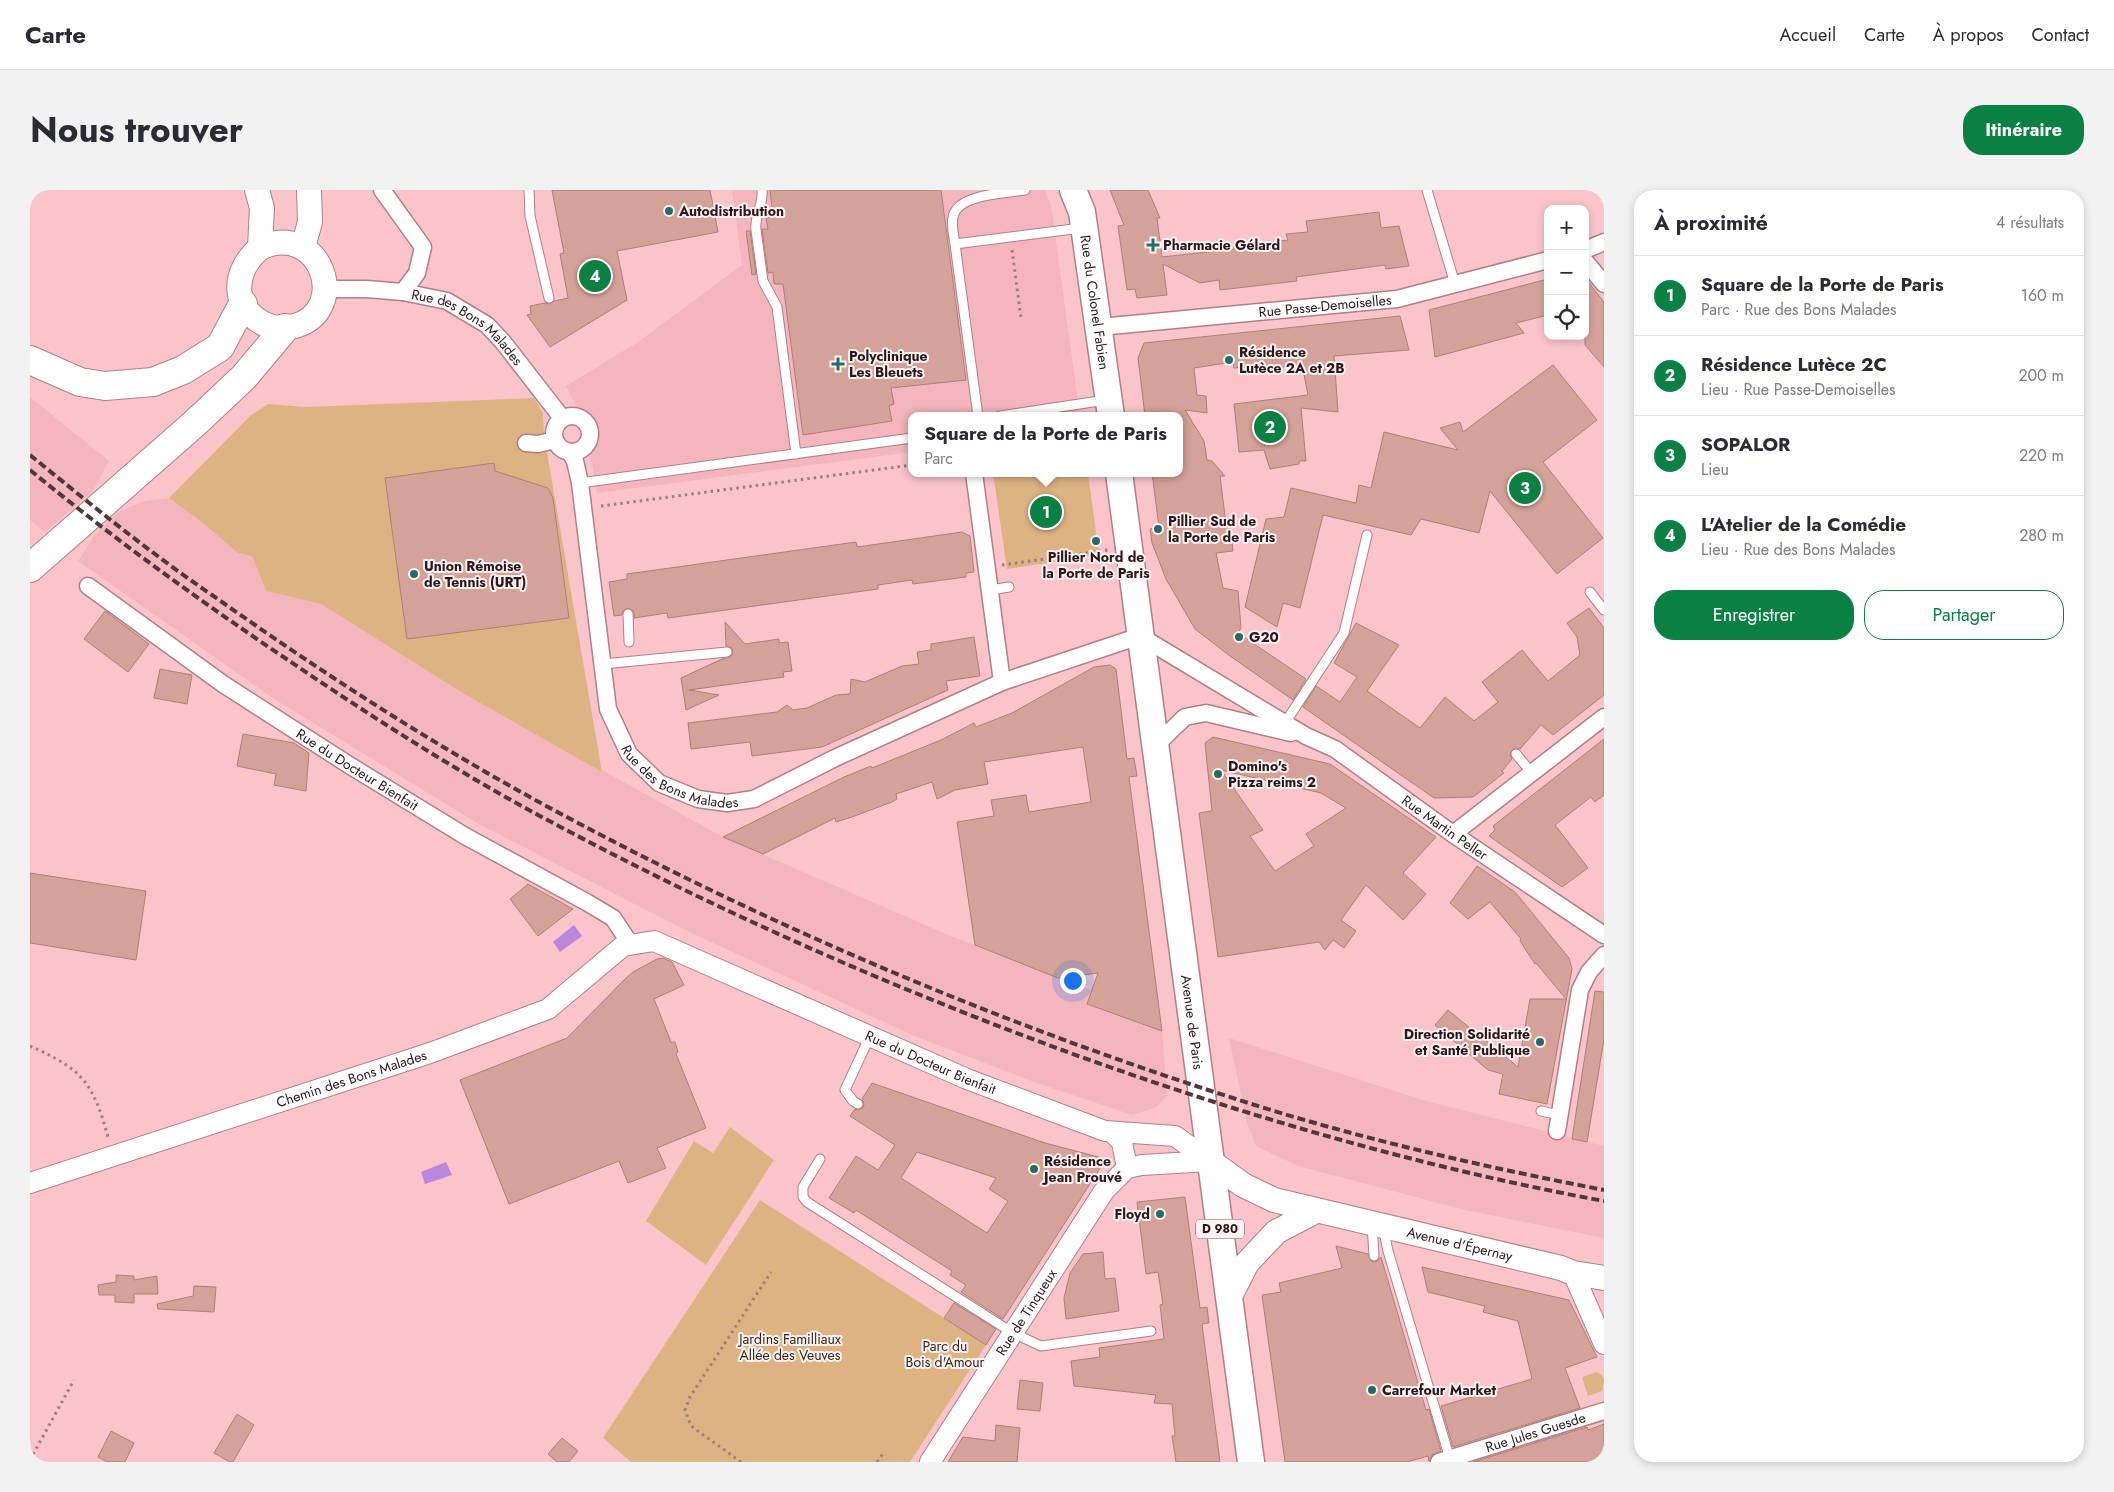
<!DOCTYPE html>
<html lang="fr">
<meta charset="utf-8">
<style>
body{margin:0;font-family:Jost,sans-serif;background:#f2f2f3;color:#2b2b33}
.controls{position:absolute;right:15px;top:15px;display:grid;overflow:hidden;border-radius:10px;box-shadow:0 2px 8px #0003}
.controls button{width:45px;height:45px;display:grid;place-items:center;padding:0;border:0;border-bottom:1px solid #e1e1e2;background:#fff;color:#2b2b33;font:25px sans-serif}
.you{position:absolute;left:1042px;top:790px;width:18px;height:18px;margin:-12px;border:4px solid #fff;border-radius:50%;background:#1a73e8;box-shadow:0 0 0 8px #1a73e833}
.badge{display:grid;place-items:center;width:32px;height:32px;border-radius:50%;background:#0b8043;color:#fff;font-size:16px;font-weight:700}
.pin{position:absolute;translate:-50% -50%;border:2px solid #fff;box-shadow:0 1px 5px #0006}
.popup{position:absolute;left:878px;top:222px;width:275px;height:65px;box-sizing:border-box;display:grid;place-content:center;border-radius:10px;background:#fff;filter:drop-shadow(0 1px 4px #0005);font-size:16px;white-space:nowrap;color:#7c7c81}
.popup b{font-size:19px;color:#2b2b33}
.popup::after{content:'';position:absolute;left:50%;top:100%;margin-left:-10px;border:10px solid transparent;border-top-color:#fff}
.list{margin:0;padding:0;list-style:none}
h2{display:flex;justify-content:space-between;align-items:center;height:65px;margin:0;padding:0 20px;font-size:21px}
h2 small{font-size:16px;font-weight:400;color:#7c7c81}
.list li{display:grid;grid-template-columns:32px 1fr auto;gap:15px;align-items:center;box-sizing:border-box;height:80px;padding:0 20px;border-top:1px solid #e1e1e2}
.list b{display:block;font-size:19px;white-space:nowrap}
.list p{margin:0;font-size:16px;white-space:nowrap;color:#7c7c81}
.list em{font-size:16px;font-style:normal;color:#7c7c81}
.actions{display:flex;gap:10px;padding:15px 20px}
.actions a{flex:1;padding:11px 0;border:1px solid #0b8043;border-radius:20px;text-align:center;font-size:18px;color:#0b8043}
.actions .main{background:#0b8043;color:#fff}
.icon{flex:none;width:28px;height:28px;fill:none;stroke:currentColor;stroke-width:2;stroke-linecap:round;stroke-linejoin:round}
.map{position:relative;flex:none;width:1574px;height:1272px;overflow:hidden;border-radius:20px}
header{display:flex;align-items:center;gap:30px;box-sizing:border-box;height:70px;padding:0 25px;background:#fff;border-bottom:1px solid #e1e1e2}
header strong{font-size:24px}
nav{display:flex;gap:28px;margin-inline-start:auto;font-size:18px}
.intro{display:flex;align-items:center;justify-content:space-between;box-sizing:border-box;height:120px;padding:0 30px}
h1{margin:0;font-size:35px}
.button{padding:12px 22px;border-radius:20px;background:#0b8043;color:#fff;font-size:18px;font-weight:700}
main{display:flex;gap:30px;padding:0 30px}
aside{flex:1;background:#fff;border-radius:20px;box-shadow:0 2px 8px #0003}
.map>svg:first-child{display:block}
</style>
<header>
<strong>Carte</strong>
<nav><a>Accueil</a><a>Carte</a><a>À propos</a><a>Contact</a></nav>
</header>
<div class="intro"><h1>Nous trouver</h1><a class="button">Itinéraire</a></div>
<main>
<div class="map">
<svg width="1574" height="1272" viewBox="0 0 1574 1272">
<rect width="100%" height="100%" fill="#fbc4cb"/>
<path fill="#f4b5be" d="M 702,0 L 1015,0 L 1021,15 L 1050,226 L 882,226 L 882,262 L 567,303 L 557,245 L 551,224 L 536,196 L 608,152 L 712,75 Z
M 0,207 L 79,271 L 62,302 L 15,342 L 0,330 Z
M 139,308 L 222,366 L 236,401 L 291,414 L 431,502 L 693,647 L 916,744 L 1062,801 L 1058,814 L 1132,841 L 1137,906 L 1125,918 L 1102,925 L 1004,892 L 882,845 L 655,740 L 447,633 L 244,509 L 48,371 L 65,345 L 88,322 L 114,311 Z
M 1199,848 L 1396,911 L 1574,956 L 1574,1048 L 1435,1020 L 1268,976 L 1226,956 L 1217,933 Z"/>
<path fill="#deb383" d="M 504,208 L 513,223 L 514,245 L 572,582 L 431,502 L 291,414 L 236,401 L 222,366 L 208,363 L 172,332 L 139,308 L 220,226 L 238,214 L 276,217 Z
M 963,283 L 1058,283 L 1069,365 L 977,379 Z
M 700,937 L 744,970 L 676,1075 L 616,1031 L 664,951 L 683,963 Z
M 730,1010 L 956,1155 L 880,1272 L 601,1272 L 573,1248 Z
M 1567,1182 L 1572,1185 L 1574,1190 L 1572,1201 L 1558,1206 L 1552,1187 Z"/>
<path fill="#b987de" d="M 544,735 L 552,746 L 530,762 L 523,752 Z
M 416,972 L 422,985 L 395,994 L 391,982 Z"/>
<path fill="#d5a299" stroke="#b07e76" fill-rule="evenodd" d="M 522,0 L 680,0 L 688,42 L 587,61 L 597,110 L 520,157 L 497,125 L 501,124 L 500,116 L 515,113 L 520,114 L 524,111 L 538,108 L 530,64 L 534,63 Z
M 740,0 L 911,0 L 936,190 L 861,198 L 864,214 L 859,216 L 862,231 L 773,245 L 753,94 L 744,94 L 743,82 L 738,83 L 732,39 L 738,39 L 736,28 L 743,27 Z
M 1080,0 L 1118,0 L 1130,28 L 1127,28 L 1132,67 L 1204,59 L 1204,56 L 1258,50 L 1256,44 L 1278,42 L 1276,31 L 1349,22 L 1351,38 L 1369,36 L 1379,76 L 1356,79 L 1355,75 L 1266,87 L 1267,91 L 1190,100 L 1189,90 L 1170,93 L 1133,74 L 1137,105 L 1107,108 L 1105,99 L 1097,100 L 1088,36 L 1094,35 Z
M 716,41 L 720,41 L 726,84 L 722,85 Z
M 1555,88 L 1574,112 L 1574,177 L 1555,155 Z
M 1518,89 L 1518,125 L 1486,133 L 1494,143 L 1405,167 L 1399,120 Z
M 1370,126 L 1379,160 L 1304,166 L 1308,222 L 1271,218 L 1276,271 L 1269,271 L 1269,274 L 1240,279 L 1234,260 L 1209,262 L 1204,214 L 1278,205 L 1272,175 L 1218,181 L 1218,177 L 1204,178 L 1203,172 L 1164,178 L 1167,205 L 1176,206 L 1177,223 L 1155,220 L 1174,251 L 1177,270 L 1182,271 L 1195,286 L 1190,286 L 1196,334 L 1200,333 L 1203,361 L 1186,363 L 1193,398 L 1208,401 L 1211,438 L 1208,443 L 1276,489 L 1263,510 L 1200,466 L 1165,439 L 1136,389 L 1122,353 L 1120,339 L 1129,337 L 1122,283 L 1150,283 L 1150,226 L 1115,226 L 1108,168 L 1114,153 Z
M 1523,175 L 1567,230 L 1513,272 L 1573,348 L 1527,384 L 1460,301 L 1449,343 L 1391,329 L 1381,345 L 1293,325 L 1270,418 L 1253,413 L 1247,437 L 1215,417 L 1236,329 L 1254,327 L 1261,298 L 1326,313 L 1329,295 L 1341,298 L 1354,242 L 1428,260 L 1410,238 L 1430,232 L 1433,242 Z
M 464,273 L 465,281 L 518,298 L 523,308 L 539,428 L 377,449 L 355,288 Z
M 932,342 L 940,346 L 944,382 L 936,383 L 936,387 L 883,394 L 882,390 L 848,395 L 848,399 L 638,428 L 637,423 L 604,428 L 604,421 L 598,418 L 593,421 L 592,425 L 584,426 L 579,392 L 597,389 L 597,384 L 826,352 L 827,357 Z
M 1559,418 L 1574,438 L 1574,505 L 1523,545 L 1511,535 L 1490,559 L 1485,558 L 1482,560 L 1480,565 L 1482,569 L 1472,581 L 1474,583 L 1443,607 L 1404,608 L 1273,517 L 1286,496 L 1310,512 L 1327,487 L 1304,473 L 1326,433 L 1369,455 L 1337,501 L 1390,538 L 1415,507 L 1444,531 L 1468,512 L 1452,492 L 1492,460 L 1518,491 L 1550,465 L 1547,447 L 1537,433 Z
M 75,421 L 119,454 L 98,482 L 54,449 Z
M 695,432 L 715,454 L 749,449 L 749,453 L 758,452 L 762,481 L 753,482 L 754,487 L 659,500 L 689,505 L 656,520 L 651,488 L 692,469 L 700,467 L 703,464 L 702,458 L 696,456 Z
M 944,447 L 950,486 L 916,491 L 918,500 L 792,557 L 722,566 L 720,552 L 661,559 L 658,533 L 747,522 L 757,515 L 763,520 L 777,518 L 806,505 L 820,504 L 821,489 L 835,492 L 872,476 L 889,474 L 887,462 L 901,460 L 901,454 Z
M 1080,475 L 1086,479 L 1097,569 L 1104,568 L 1107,586 L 1099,587 L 1132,841 L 1057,814 L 1068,783 L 1028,788 L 945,755 L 927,632 L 964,626 L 961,610 L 996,605 L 999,622 L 1061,612 L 1053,557 L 954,572 L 958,594 L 925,600 L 907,609 L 902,592 L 866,604 L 867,609 L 862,612 L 822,627 L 806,632 L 805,628 L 733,664 L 693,647 L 814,587 L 841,576 L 842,578 L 911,550 L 944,533 L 946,537 L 982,523 L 1064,477 Z
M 130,479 L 162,485 L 157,514 L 124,508 Z
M 213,544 L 264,553 L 279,563 L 276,601 L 244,595 L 246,584 L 207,576 Z
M 1183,547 L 1300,574 L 1406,647 L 1373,683 L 1396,704 L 1373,730 L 1336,695 L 1311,730 L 1326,741 L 1314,758 L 1303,750 L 1295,760 L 1289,752 L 1188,767 L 1169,623 L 1182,621 L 1175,553 ZM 1191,580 L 1291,603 L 1316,618 L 1276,644 L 1284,656 L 1245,681 L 1220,646 L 1233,640 Z
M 1574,549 L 1574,605 L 1565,612 L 1561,607 L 1525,635 L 1558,678 L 1532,697 L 1459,646 L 1465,640 L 1463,636 Z
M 1447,676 L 1485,702 L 1539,768 L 1542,779 L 1517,914 L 1469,904 L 1473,884 L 1458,880 L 1405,835 L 1418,820 L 1488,877 L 1500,809 L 1536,809 L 1506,773 L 1505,774 L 1490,751 L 1491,749 L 1460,712 L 1438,729 L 1420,713 Z
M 0,683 L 116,701 L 106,770 L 0,753 Z
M 498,694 L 543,719 L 508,746 L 480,709 Z
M 633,768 L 642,772 L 654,795 L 624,809 L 641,852 L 645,852 L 648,862 L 646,864 L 676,938 L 627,958 L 636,978 L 598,993 L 589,971 L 479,1014 L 430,890 L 537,848 L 595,789 L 603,782 L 627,769 Z
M 1565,801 L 1574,802 L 1574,849 L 1557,952 L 1542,949 Z
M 842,893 L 1015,953 L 1076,969 L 973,1129 L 931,1102 L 936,1095 L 920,1085 L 922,1081 L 826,1020 L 824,1023 L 799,1008 L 826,966 L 848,980 L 865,955 L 820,926 L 825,919 L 828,920 L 833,918 L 834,914 L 832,909 ZM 887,962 L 966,988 L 959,999 L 978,1011 L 957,1043 L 871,988 Z
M 1155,1007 L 1170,1118 L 1177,1117 L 1179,1133 L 1172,1134 L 1190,1272 L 1146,1272 L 1142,1246 L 1145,1246 L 1142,1214 L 1124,1213 L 1126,1205 L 1044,1196 L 1041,1171 L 1070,1167 L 1069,1158 L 1134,1149 L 1130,1115 L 1133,1114 L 1128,1082 L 1116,1084 L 1107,1012 Z
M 1306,1056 L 1338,1064 L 1342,1072 L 1347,1071 L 1351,1067 L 1396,1220 L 1399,1219 L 1411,1261 L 1402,1265 L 1399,1271 L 1398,1266 L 1377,1272 L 1255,1272 L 1232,1105 L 1251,1102 L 1249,1093 L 1312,1078 Z
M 1073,1062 L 1075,1089 L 1085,1088 L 1089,1121 L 1036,1129 L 1034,1108 L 1040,1083 L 1053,1064 Z
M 1392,1077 L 1539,1110 L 1567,1167 L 1535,1178 L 1550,1218 L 1423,1257 L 1411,1216 L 1502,1189 L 1488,1131 L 1453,1122 L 1455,1116 L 1398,1102 Z
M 86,1085 L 104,1086 L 104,1090 L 127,1086 L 128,1104 L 104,1104 L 104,1113 L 85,1112 L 85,1105 L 69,1105 L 68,1095 L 86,1092 Z
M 164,1096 L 186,1097 L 184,1122 L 128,1119 L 127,1114 L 163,1106 Z
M 924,1113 L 966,1139 L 956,1155 L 914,1128 Z
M 990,1190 L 1013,1193 L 1010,1221 L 987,1219 Z
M 207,1224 L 224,1235 L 203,1272 L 200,1272 L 184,1263 Z
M 1574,1234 L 1574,1265 L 1571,1272 L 1443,1272 L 1557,1237 L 1558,1240 Z
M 966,1235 L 990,1238 L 987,1272 L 918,1272 L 933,1247 L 965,1251 Z
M 81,1241 L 104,1253 L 95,1272 L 77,1272 L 68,1267 Z
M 532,1248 L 548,1261 L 539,1272 L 527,1272 L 518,1264 Z"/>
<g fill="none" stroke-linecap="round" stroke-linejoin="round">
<g stroke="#b17f86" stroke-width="11">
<path id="service" d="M 499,0 L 500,26 L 519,108
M 732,0 C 734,14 724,26 726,40 L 733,91 L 747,117 L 766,264
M 1397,0 L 1425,94
M 925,54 L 1051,38
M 948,226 L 925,54 C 924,46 921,35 923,27 C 927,4 976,3 995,0
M 970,226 L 1076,210
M 550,293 L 882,248
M 960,400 L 979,397
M 1560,402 L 1574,420
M 598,424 L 599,452
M 573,474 L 697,462
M 1255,533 L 1314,443 L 1337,345
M 1486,564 L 1502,583
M 828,914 L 823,911 L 815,900 L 840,846
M 1511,921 L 1529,925
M 790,969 L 773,997 L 773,1007 L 777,1012 L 983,1143 L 1011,1156 L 1121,1141
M 1342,1034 L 1344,1066
M 1353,1037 L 1358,1061 L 1420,1269"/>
</g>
<g stroke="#b17f86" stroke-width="19">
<g id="minor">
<path id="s1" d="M 352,0 L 393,57 L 387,83 L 373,102 L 417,111 L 457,135 L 473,152 L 532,228"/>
<path d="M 1555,60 L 1574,52"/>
<path d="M 1555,71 L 1574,94"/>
<path d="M 294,99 L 337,99 L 373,102"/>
<path id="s2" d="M 1070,137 L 1367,109 L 1518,70"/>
<circle cx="542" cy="244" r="18"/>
<path d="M 496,253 L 508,254 L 525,250"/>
<path id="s3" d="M 540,262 L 545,271 L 550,293 L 578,519 L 599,564 L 629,593 L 668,609 L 697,613 L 724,609 L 805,568 L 972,492 L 1110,446 L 1276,546 L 1305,559 L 1423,644 L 1574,745"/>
<path d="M 944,283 L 972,492"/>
<path id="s4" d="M 58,396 L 193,494 L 319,575 L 435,646 L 558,713 L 583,728 L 601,755"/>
<path d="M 1125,556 L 1155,527 L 1176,523 L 1261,543"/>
<path d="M 1423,644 L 1574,527"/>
<path d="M 1527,941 L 1550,800 L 1559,782 L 1574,765"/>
<path id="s5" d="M 1409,1272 L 1574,1221"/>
</g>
</g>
<g stroke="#b17f86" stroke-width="22">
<g id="tertiary">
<path d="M 1082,942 L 1092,952 L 1097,978"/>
<path id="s6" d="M 0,993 L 400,863 L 518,819 L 593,756 L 624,751 L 937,889 L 1075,941 L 1145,946 L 1180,971"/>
<path d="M 1543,1083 L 1574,1154"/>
<path id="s7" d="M 900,1272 L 1074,1001 L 1097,978 L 1112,975 L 1180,971"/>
</g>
</g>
<g stroke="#b17f86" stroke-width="26">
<g id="secondary">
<path d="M 227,0 L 232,18 L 230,58 C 201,82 201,121 239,136 C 248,139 256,138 265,136 C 321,120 291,30 230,58"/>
<path d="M 273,57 L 280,32 L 279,0"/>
<path id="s8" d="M 1180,971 L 1213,995 L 1244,1010 L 1531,1078 L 1543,1083 L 1574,1088"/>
<path d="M 1199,1108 L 1217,1073 L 1246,1042 L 1286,1021"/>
</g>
</g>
<g stroke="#b17f86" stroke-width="29">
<g id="primary">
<path id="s9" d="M 1043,0 L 1052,22 L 1081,226"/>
<path id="s10" d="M 1089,283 L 1221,1272"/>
</g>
</g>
<g stroke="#b17f86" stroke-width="30">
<path id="motorway" d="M 0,170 L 50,192 L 75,196 L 123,192 L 153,180 L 190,157 L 213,114
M 0,378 L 164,234 L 214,187 L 255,138"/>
</g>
<path stroke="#a27b80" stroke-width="3" stroke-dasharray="2.5 4" stroke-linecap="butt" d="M 982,60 L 991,128
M 571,316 L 882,275
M 972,375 L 1078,360
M 0,856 C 52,879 63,892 78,947
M 0,1270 L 44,1190
M 711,1272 L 661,1236 L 655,1220 L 660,1207 L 741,1082
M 847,1272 L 854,1262"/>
<use href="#service" stroke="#fff" stroke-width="9"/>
<use href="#minor" stroke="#fff" stroke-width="16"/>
<use href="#tertiary" stroke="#fff" stroke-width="20"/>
<use href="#secondary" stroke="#fff" stroke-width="24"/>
<use href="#primary" stroke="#fff" stroke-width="26"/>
<use href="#motorway" stroke="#fff" stroke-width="28"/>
<path stroke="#50373a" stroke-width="4" stroke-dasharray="8 4" stroke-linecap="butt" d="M 0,265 C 59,313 119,362 182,405 C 294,484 411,560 533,625 C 748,740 974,835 1206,909 C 1326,948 1450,976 1574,1000
M 0,280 C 82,347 167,409 255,468 C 342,527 432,585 525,634 C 688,721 858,796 1032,860 C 1208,924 1389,977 1574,1011"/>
</g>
<g fill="#236d69" stroke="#fdf2f3" stroke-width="2">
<circle cx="639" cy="21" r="5"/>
<path d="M1120.5 47.5h5v5h5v5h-5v5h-5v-5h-5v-5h5z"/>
<circle cx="1199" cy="170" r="5"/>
<path d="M805.5 166.5h5v5h5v5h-5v5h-5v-5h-5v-5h5z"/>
<circle cx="1128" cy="339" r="5"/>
<circle cx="1066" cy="351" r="5"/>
<circle cx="384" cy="384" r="5"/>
<circle cx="1209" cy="447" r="5"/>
<circle cx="1188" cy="584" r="5"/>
<circle cx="1510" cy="852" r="5"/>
<circle cx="1004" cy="979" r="5"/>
<circle cx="1130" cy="1024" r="5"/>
<circle cx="1342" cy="1200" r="5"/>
</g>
<g text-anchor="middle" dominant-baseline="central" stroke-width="4" stroke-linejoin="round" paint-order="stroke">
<rect fill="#fdf2f3" stroke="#6a595c" stroke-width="1" x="1166" y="1029.5" width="48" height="19" rx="4"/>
<g font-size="12" font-weight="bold" fill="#2b181b">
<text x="1190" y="1039">D 980</text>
</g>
<g font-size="14" font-weight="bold" fill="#2b181b" stroke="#fdf2f3" text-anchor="start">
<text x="649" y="21">Autodistribution</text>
<text x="1133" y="55">Pharmacie Gélard</text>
<text x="1209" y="162">Résidence<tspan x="1209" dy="16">Lutèce 2A et 2B</tspan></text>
<text x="819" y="166">Polyclinique<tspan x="819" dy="16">Les Bleuets</tspan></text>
<text x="1138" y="331">Pillier Sud de<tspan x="1138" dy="16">la Porte de Paris</tspan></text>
<text x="1066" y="367" text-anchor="middle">Pillier Nord de<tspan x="1066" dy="16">la Porte de Paris</tspan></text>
<text x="394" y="376">Union Rémoise<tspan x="394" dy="16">de Tennis (URT)</tspan></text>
<text x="1219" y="447">G20</text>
<text x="1198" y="576">Domino's<tspan x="1198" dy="16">Pizza reims 2</tspan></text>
<text x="1500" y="844" text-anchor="end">Direction Solidarité<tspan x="1500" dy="16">et Santé Publique</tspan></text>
<text x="1014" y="971">Résidence<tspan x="1014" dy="16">Jean Prouvé</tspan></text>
<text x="1120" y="1024" text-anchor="end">Floyd</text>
<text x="1352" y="1200">Carrefour Market</text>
</g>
<g font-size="14" fill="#2b181b" stroke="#fdf2f3">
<text stroke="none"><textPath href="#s9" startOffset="115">Rue du Colonel Fabien</textPath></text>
<text stroke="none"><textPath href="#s2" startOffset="226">Rue Passe-Demoiselles</textPath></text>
<text stroke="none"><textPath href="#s1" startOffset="196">Rue des Bons Malades</textPath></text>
<text stroke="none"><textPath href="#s4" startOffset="326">Rue du Docteur Bienfait</textPath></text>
<text stroke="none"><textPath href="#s3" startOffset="368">Rue des Bons Malades</textPath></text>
<text stroke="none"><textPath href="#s3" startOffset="1231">Rue Martin Peller</textPath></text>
<text stroke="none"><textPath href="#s10" startOffset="554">Avenue de Paris</textPath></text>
<text stroke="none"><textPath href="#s6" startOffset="978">Rue du Docteur Bienfait</textPath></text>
<text stroke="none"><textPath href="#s6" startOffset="338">Chemin des Bons Malades</textPath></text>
<text stroke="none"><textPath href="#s8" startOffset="266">Avenue d'Épernay</textPath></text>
<text stroke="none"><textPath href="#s7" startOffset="178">Rue de Tinqueux</textPath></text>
<text stroke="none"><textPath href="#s5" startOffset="101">Rue Jules Guesde</textPath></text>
</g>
<g font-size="14" fill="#342717" stroke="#fdf2f3">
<text x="760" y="1149">Jardins Familliaux<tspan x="760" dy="16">Allée des Veuves</tspan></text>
<text x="915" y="1156">Parc du<tspan x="915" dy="16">Bois d'Amour</tspan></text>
</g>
</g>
</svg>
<div class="controls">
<button>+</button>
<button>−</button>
<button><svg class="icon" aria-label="locate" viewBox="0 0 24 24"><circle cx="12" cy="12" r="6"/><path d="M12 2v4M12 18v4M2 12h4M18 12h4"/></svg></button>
</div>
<div class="you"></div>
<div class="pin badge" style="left:1016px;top:322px">1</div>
<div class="popup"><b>Square de la Porte de Paris</b>Parc</div>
<div class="pin badge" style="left:1240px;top:237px">2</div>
<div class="pin badge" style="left:1495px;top:298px">3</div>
<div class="pin badge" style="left:565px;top:86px">4</div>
</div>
<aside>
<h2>À proximité<small>4 résultats</small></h2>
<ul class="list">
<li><span class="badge">1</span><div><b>Square de la Porte de Paris</b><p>Parc · Rue des Bons Malades</p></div><em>160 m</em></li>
<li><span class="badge">2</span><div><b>Résidence Lutèce 2C</b><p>Lieu · Rue Passe-Demoiselles</p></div><em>200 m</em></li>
<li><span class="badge">3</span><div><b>SOPALOR</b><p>Lieu</p></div><em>220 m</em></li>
<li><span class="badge">4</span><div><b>L'Atelier de la Comédie</b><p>Lieu · Rue des Bons Malades</p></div><em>280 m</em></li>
</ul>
<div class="actions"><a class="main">Enregistrer</a><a>Partager</a></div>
</aside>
</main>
